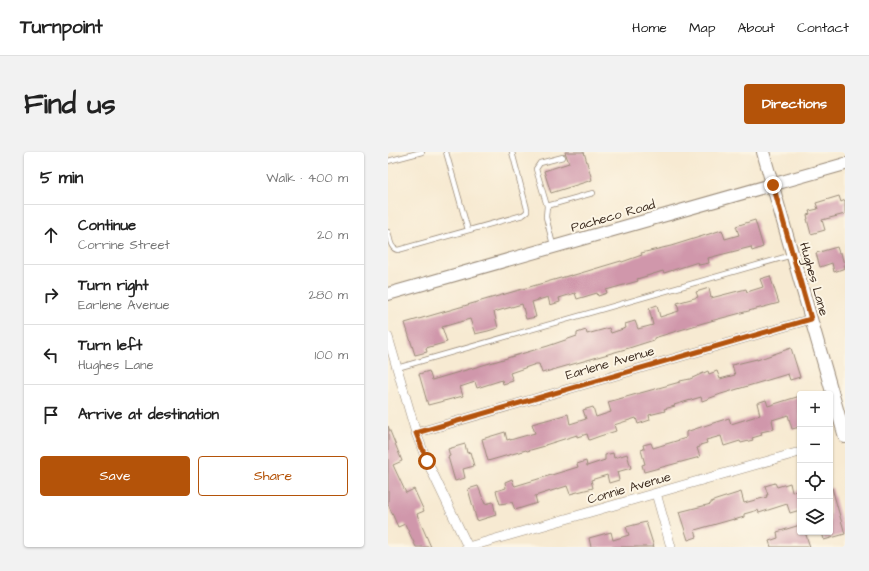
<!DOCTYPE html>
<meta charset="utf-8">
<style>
body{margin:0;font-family:"Architects Daughter",sans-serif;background:#f2f2f2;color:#222}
.controls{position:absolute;right:12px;bottom:12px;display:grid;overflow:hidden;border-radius:4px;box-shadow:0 1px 3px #0004}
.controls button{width:36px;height:36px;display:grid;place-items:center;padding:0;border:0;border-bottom:1px solid #e0e0e0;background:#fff;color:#222;font:20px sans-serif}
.stop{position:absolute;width:12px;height:12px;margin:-9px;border:3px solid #b45309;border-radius:50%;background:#fff}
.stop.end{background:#b45309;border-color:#fff;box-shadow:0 1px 4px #0008}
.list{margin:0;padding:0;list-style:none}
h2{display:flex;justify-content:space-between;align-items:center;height:52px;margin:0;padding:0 16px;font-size:17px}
h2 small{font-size:13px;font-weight:400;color:#767676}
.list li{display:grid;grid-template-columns:26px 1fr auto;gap:12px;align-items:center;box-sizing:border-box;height:60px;padding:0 16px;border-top:1px solid #e0e0e0}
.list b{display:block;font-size:15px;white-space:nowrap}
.list p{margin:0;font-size:13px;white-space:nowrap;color:#767676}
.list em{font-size:13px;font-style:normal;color:#767676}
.actions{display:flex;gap:8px;padding:12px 16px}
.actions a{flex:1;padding:9px 0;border:1px solid #b45309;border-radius:4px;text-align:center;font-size:14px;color:#b45309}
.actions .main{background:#b45309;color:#fff}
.icon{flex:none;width:22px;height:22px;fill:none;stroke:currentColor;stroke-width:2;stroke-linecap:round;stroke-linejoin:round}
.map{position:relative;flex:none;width:457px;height:395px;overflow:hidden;border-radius:4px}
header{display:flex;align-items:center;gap:24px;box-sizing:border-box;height:56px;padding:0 20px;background:#fff;border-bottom:1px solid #e0e0e0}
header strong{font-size:19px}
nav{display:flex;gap:22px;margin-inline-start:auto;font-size:14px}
.intro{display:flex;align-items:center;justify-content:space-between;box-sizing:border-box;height:96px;padding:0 24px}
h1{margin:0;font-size:28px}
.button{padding:10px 18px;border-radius:4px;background:#b45309;color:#fff;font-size:14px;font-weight:700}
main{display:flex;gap:24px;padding:0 24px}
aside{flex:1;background:#fff;border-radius:4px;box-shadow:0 1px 3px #0004}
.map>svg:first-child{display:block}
</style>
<header>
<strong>Turnpoint</strong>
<nav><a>Home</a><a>Map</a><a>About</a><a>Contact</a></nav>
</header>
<div class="intro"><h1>Find us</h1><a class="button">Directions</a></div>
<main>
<aside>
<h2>5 min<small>Walk · 400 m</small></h2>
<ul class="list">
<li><svg class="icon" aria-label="ahead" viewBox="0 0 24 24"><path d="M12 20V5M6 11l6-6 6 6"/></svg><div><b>Continue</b><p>Corrine Street</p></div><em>20 m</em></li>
<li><svg class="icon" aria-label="right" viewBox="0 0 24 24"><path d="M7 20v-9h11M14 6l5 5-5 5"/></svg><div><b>Turn right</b><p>Earlene Avenue</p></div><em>280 m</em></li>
<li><svg class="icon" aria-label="left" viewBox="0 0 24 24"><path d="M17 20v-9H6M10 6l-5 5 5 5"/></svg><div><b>Turn left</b><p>Hughes Lane</p></div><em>100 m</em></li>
<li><svg class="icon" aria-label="arrive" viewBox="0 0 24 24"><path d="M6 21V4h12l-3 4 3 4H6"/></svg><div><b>Arrive at destination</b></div></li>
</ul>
<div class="actions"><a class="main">Save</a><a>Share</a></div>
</aside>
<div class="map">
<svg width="457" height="395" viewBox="0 0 457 395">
<rect width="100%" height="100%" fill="#fcf5e5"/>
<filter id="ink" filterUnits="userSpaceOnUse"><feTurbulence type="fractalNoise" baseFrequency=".025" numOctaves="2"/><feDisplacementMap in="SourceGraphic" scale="8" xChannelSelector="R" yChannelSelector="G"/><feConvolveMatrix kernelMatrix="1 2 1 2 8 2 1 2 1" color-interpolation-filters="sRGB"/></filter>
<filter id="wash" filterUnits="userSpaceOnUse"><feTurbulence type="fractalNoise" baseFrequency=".012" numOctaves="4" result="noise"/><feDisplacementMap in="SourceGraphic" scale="16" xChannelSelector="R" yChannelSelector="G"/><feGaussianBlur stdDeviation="0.9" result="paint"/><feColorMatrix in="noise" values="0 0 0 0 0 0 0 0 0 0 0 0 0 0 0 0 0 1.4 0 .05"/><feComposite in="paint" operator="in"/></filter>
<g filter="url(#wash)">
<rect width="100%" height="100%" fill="#f7ead2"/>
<g id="blocks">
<path fill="#d097ab" d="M 177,0 L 196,0 L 204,28 L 163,41 L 156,19 L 181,11 Z
M 451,44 L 453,50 L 457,48 L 457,62 L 434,68 L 437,78 L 423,82 L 419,67 L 420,67 L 419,63 L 422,62 L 421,59 L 430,57 L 428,51 Z
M 367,68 L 375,95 L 364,99 L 363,95 L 320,106 L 321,111 L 311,113 L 310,110 L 276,121 L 275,119 L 249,127 L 250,129 L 218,138 L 219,141 L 210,144 L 209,141 L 189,147 L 187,141 L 171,146 L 172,150 L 162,153 L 160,145 L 144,150 L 148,165 L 138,167 L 134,152 L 106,160 L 110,176 L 100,179 L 87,182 L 82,167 L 54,175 L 59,190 L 38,196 L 39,200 L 27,203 L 17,171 L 183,123 L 183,124 L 233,109 L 234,110 L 254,103 L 253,101 L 283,94 L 334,78 L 337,87 L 351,83 L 348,74 Z
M 449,95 L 451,101 L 453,101 L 457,116 L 446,120 L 444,111 L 432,115 L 428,101 Z
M 382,124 L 391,151 L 315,171 L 266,186 L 266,188 L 241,196 L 154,221 L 151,212 L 148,212 L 122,221 L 125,229 L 115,232 L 114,228 L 89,236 L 87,230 L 72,235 L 75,244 L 40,253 L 31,222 L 41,219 L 44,228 L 160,194 L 189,184 L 189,181 L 198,178 L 199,182 L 221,176 L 223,181 L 238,176 L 237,172 L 247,169 L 250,177 L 265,173 L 261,156 L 269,153 L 272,165 L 291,159 L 289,151 L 310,145 L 308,140 L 321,136 L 323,146 L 358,137 L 359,140 L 375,135 L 372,127 Z
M 403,196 L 412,225 L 402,228 L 400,222 L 333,242 L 314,249 L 313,245 L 286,253 L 287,254 L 276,257 L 277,259 L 261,263 L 262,268 L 250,272 L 248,266 L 226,273 L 228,279 L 212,284 L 201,288 L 199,282 L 189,285 L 189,283 L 157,293 L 157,294 L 139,299 L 138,298 L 100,309 L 94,287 L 117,280 L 119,288 L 122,287 L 122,288 L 147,281 L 144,272 L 180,262 L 182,272 L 198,267 L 195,258 L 205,255 L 208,265 L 223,260 L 220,250 L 292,230 L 292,229 L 302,227 L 320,219 L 321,222 L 329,219 L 332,227 L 347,223 L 344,213 L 369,207 L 369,208 Z
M 412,244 L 412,275 L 404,277 L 400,263 L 384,268 L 386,277 L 373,280 L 374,283 L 364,286 L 365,288 L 353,291 L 352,289 L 336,294 L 333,284 L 318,288 L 319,291 L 312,293 L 312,295 L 309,296 L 312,305 L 256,320 L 254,313 L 257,312 L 253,298 L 256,297 L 255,293 L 263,291 L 265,296 L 298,286 L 298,280 L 319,273 L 341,266 L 343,272 L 372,263 L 369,251 L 378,248 L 380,254 Z
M 0,274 L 14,309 L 5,313 L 18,341 L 26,337 L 36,359 L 29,362 L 30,365 L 43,395 L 28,395 L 17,372 L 10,375 L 0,352 Z
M 77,292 L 79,301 L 82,300 L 86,314 L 75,317 L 77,326 L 67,329 L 60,305 L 62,304 L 60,297 Z
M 225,301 L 226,306 L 239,302 L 243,316 L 229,320 L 231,328 L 221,331 L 219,323 L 203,328 L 205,336 L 182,342 L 179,334 L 147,344 L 149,351 L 127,358 L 124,350 L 112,352 L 108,339 L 118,336 L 117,330 L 124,327 L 126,333 L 127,334 L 190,315 L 189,312 L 198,309 L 199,314 L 217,308 L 217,303 Z
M 387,331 L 389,335 L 402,331 L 404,340 L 412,338 L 412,358 L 402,361 L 399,352 L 371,361 L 370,358 L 356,362 L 356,365 L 346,368 L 346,367 L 307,378 L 309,385 L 300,388 L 291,360 L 323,352 L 323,350 L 328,348 L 353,340 L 356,351 L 379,345 L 378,343 L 380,343 L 377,334 Z
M 90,334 L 97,352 L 105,350 L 108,363 L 89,369 L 80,337 Z
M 442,336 L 444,336 L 457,382 L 436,388 L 434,380 L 442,380 Z
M 258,370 L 266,395 L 203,395 L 201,386 L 223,380 L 225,388 L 241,383 L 238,375 Z
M 412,373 L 412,380 L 417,380 L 422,395 L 383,395 L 381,389 L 390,386 L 389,380 Z"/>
</g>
</g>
<g filter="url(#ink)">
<use href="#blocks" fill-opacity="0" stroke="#998a78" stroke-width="1"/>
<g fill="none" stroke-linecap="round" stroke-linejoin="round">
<g stroke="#998a78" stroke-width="6">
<path id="lane" d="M 58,0 L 80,78
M 0,9 L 34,0
M 159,54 L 148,17 L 152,11 L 175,5
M 0,80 C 2,86 2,97 10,98 L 135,63 L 139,60 L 139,57 L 124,0
M 165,93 L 158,65 L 159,54 L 205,41
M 9,216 L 404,103"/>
</g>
<g stroke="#998a78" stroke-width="10">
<path id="street" d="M 0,185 L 28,281 L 39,309 L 80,395
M 28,281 L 423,167
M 268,341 L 283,395
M 80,395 L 408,301"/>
</g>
<g stroke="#998a78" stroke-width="14">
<path id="secondary" d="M 375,0 L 457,285
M 0,142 L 457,12"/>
</g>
<use href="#lane" stroke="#fff" stroke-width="4.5"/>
<use href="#street" stroke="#fff" stroke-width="9"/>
<use href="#secondary" stroke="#fff" stroke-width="12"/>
</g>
</g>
<g fill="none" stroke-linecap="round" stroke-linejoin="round" filter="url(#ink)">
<path stroke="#b45309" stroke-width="5" d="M 39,309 L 28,281 L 423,167 L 385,33"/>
</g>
<g text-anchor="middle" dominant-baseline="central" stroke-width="4" stroke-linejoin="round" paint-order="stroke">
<g font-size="13" fill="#3b2a1e" stroke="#fcf5e5">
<text transform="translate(225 64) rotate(-16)">Pacheco Road</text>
<text transform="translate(426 127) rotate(74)">Hughes Lane</text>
<text transform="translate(222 211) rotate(-16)">Earlene Avenue</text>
<text transform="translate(241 336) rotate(-16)">Connie Avenue</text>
</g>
</g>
</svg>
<div class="controls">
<button>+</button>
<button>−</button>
<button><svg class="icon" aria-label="locate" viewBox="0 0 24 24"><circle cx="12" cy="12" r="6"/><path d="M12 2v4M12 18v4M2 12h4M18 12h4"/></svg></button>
<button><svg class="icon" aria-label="layers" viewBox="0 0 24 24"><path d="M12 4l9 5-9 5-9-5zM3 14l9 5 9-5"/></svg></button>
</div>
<div class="stop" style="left:39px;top:309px"></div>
<div class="stop end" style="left:385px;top:33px"></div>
</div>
</main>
